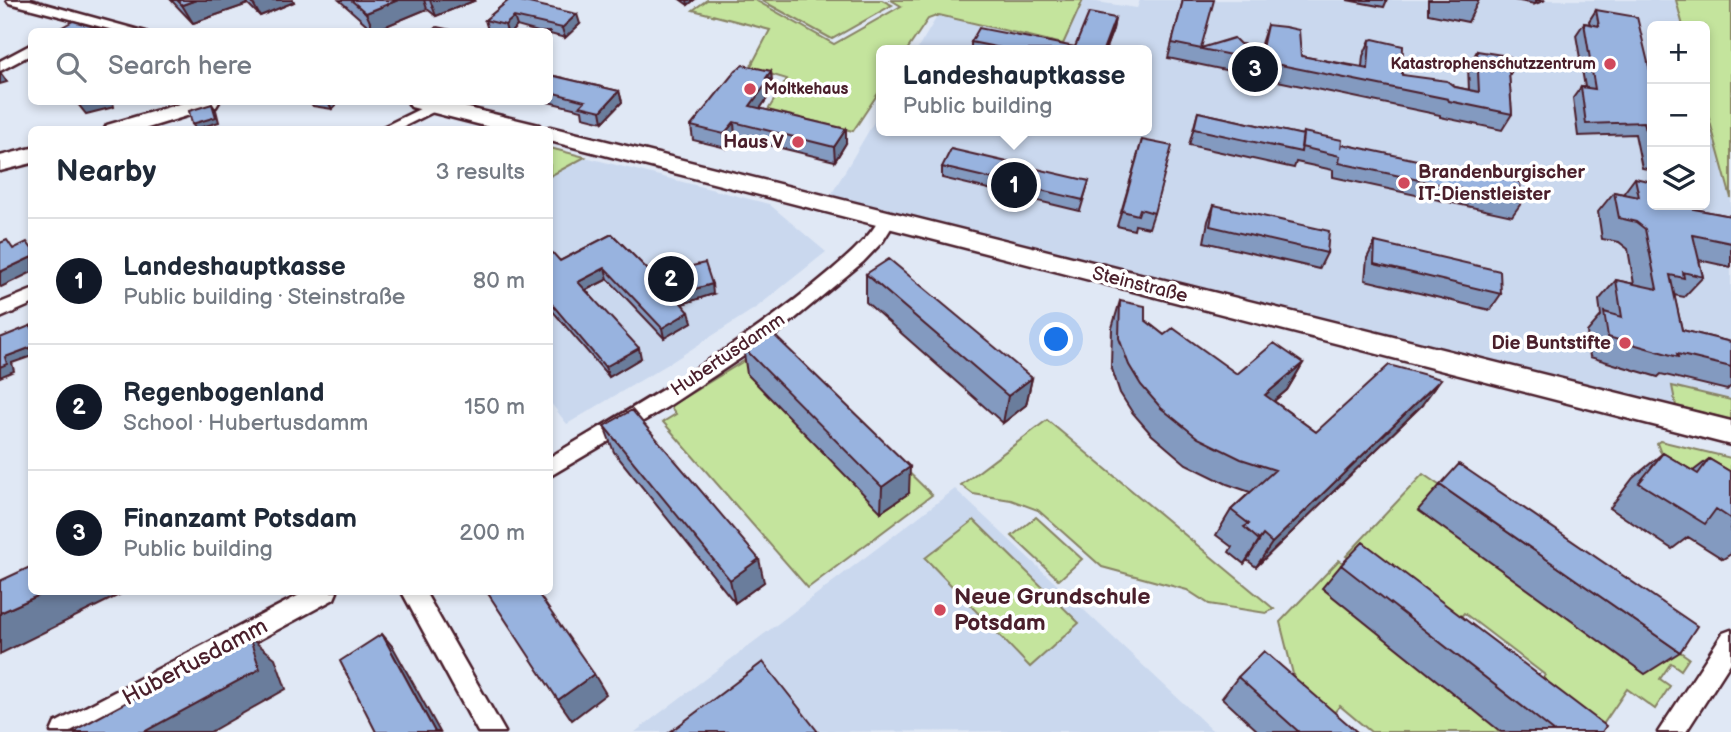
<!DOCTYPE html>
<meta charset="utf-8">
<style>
body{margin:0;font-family:"Balsamiq Sans",sans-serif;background:#f2f2f3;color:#1f2937}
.controls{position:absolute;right:21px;top:21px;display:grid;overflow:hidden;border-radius:10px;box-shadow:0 4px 10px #0003}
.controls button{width:63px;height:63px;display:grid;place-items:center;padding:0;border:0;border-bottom:2px solid #e0e1e3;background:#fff;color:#1f2937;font:35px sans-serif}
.you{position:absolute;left:1057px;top:340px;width:24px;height:24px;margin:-18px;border:5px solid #fff;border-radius:50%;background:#1a73e8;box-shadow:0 0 0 10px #1a73e833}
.badge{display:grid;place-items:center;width:46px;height:46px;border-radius:50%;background:#111827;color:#fff;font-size:23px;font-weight:700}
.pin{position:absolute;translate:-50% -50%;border:4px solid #fff;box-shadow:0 2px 7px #0006}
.popup{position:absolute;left:876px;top:45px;width:276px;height:91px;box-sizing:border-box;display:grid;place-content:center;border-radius:10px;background:#fff;filter:drop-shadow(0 2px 5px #0005);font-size:23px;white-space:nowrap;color:#747a83}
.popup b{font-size:26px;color:#1f2937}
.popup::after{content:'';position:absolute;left:50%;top:100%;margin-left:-14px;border:14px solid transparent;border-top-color:#fff}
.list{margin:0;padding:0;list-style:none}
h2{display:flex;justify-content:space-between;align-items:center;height:91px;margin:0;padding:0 28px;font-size:30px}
h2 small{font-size:23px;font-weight:400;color:#747a83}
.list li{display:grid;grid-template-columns:46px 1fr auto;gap:21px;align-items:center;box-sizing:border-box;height:126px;padding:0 28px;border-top:2px solid #e0e1e3}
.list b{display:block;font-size:26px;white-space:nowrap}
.list p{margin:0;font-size:23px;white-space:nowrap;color:#747a83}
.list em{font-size:23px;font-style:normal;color:#747a83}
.icon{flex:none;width:38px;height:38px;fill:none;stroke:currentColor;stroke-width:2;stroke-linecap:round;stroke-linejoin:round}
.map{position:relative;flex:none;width:1731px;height:732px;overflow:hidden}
.search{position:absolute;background:#fff;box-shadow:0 4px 10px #0003;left:28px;top:28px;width:525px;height:77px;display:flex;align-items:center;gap:18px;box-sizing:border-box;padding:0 24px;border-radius:10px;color:#747a83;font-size:26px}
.panel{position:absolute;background:#fff;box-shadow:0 4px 10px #0003;left:28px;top:126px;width:525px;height:469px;border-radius:10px}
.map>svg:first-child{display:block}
</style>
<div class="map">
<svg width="1731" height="732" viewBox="0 0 1731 732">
<rect width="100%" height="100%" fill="#e0e8f5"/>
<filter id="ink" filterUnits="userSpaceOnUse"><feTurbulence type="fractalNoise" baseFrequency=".0143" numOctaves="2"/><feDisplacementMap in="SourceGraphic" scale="14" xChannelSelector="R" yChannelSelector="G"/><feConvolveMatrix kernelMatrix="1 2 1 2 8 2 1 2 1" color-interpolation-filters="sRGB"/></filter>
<g filter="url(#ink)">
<path fill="#cad8ee" d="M 1083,0 L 1137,8 L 1140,0 L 1676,0 L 1683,26 L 1652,26 L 1652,205 L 1705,205 L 1705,104 L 1731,198 L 1731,420 L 831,195 L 881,110 L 881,131 L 1147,131 L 1147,50 L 917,50 L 938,15 L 1063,44 Z
M 585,157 L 769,204 L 826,252 L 757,307 L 670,363 L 567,424 L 550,402 L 550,176 Z
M 955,489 L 1213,731 L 635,732 Z"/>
<path fill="#c4e49d" stroke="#878264" stroke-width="2" d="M 707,0 L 755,0 L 834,44 L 901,6 L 891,0 L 1083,0 L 1063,44 L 939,15 L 928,19 L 907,50 L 881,50 L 881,89 L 853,131 L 768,110 L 787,79 L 750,68 L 770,30 L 693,10 Z
M 761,0 L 882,0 L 892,5 L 832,39 Z
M 1676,0 L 1731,0 L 1731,198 L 1705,104 L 1705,26 L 1683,26 Z
M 550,148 L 585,157 L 550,176 Z
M 775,342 L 932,495 L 808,588 L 663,422 L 676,414 L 670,406 Z
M 1672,386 L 1731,400 L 1731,420 L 1676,406 Z
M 1047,420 L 1274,609 L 1266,613 L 1209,604 L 1187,590 L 1102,567 L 1038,510 L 1011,500 L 973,494 L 961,485 Z
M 1660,441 L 1731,458 L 1731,496 C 1706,483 1664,472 1657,443 Z
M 1423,474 L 1689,658 L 1681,670 L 1671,663 L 1660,679 L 1670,686 L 1655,709 L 1627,689 L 1598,732 L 1532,693 L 1545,675 L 1464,613 L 1449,630 L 1346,556 Z
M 1036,517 L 1082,559 L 1059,580 L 1012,536 Z
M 974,520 L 1079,623 L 1030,667 L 925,558 Z
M 1339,560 L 1444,636 L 1561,732 L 1371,732 L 1340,706 L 1324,724 L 1302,710 L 1280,622 Z"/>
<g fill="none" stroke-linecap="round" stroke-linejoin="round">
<g stroke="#4a1f2b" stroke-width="5">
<path id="street" d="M 7,0 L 30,0 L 146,32 L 121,32 L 9,3 Z
M 32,44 L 32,54 L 0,71 L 0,61 Z
M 434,102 L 442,106 L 439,109 L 397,130 L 377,130 Z
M 888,214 L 896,220 L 883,241 L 863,262 L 774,336 L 667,407 L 550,476 L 550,457 C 647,399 745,344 832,270 C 847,257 862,244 873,229 C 878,222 880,216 888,214 Z
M 32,290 L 32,304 L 0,318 L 0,303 Z
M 305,592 L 337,592 L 334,599 L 89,732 L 51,732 L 55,723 Z
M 402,592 L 425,592 L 505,732 L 478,732 Z
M 1731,630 L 1731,662 L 1686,732 L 1658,732 L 1723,633 Z"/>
</g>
<g stroke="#4a1f2b" stroke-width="5">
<path id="secondary" d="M 186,102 L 219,102 L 216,107 L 141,130 L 104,130 L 107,125 Z
M 408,102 L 444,102 L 539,125 L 542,129 L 550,127 L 1731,421 L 1731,445 L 550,141 L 550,130 L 501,130 L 411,107 Z
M 32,148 L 32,163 L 0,171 L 0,156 Z"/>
</g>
<use href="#street" fill="#fff" fill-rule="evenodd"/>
<use href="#secondary" fill="#fff" fill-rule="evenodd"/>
</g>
<path fill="#839ac0" stroke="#4a1f2b" stroke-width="2" d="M 171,0 L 293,0 L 294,2 L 260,16 L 248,4 L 193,23 Z
M 339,0 L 476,0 L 436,16 L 427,9 L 374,31 Z
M 509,0 L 580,24 L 565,38 L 550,34 L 550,32 L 538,32 L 517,26 L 511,32 L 496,32 L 488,30 L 485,20 Z
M 681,0 L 694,0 L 688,5 Z
M 1183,0 L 1201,48 L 1240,44 L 1260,47 L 1267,25 L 1301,56 L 1362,67 L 1363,56 L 1370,40 L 1402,75 L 1469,90 L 1468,67 L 1477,51 L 1511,72 L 1509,76 L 1512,114 L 1502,130 L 1440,117 L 1440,115 L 1168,58 Z
M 1347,0 L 1387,0 L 1384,7 Z
M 1428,0 L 1479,0 L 1468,22 L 1428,14 Z
M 1514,0 L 1545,0 L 1535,4 Z
M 1596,10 L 1652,79 L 1652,170 L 1642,168 L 1635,134 L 1578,136 L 1573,98 L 1581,87 L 1585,87 L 1576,35 L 1584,23 L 1590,24 L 1589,21 Z
M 1115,18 L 1113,29 L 1105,50 L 971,50 L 971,42 L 1075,47 Z
M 771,71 L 772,85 L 771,87 L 771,93 L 760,108 L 846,143 L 835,161 L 735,137 L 726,148 L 693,140 L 691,126 Z
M 550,75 L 619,91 L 622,102 L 603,122 L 583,117 L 582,110 L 548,102 L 550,102 Z
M 310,102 L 339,102 L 332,109 L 313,106 Z
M 1198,112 L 1302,135 L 1303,132 L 1522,202 L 1512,216 L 1333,177 L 1333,170 L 1296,162 L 1294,168 L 1189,145 Z
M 1142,140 L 1154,213 L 1149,228 L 1135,225 L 1134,230 L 1117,226 Z
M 942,167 L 1089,181 L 1080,211 L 942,178 Z
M 1635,178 L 1652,205 L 1694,209 L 1731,216 L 1731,267 L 1699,260 L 1703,277 L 1684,297 L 1674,295 L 1682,330 L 1731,342 L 1731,386 L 1727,390 L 1661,374 L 1658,377 L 1590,357 L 1587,332 L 1601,316 L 1599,300 L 1616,280 L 1634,284 L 1628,249 L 1619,242 L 1602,239 L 1598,212 L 1614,192 L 1623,194 Z
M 1214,205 L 1327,253 L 1319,269 L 1204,242 L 1208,221 Z
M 612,234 L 661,283 L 713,294 L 682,304 L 692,322 L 664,338 L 608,279 L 586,290 L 641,358 L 609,377 L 550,308 L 550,255 L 560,261 Z
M 1375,242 L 1501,294 L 1490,310 L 1365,280 L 1367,258 Z
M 866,274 L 1032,378 L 1026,405 L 1003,423 L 866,302 Z
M 1120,301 L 1164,335 L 1237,374 L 1303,363 L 1287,390 L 1274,401 L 1316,432 L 1421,406 L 1256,567 L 1247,560 L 1244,564 L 1229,552 L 1232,547 L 1216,535 L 1231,510 L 1250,492 L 1227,484 L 1186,464 L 1151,434 L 1132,412 L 1120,393 L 1111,366 L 1112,328 Z
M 743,347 L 909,493 L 881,512 L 747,374 Z
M 604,426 L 764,582 L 735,603 L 614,452 Z
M 1663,453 L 1693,471 L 1709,459 L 1731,472 L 1731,554 L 1723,559 L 1688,537 L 1672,549 L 1610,508 L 1633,478 Z
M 1440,485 L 1680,652 L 1645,674 L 1418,510 Z
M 1341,565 L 1602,732 L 1501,732 L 1322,588 Z
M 1238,677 L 1357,732 L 1259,732 L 1222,698 Z"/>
<path fill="#6a7d9c" stroke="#4a1f2b" stroke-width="2" d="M 196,0 L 246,0 L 248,4 L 193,23 L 182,5 Z
M 251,0 L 293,0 L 294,2 L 260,16 Z
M 398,0 L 424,0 L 427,9 L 374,31 L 366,13 Z
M 430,0 L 476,0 L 436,16 Z
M 687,0 L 694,0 L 688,5 Z
M 1537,0 L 1545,0 L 1535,4 Z
M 577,14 L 580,24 L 565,38 L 562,28 Z
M 514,17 L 517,26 L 511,32 L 507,32 L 505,25 Z
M 1115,18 L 1113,29 L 1105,50 L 1103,50 Z
M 771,71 L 772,85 L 771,87 L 771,93 L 752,120 L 750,106 Z
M 0,72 L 7,82 L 0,84 Z
M 619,91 L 622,102 L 603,122 L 601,111 Z
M 86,102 L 113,102 L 114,107 L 86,114 L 78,104 Z
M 328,102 L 339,102 L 332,109 Z
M 212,104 L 216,110 L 219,122 L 196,129 L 192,124 Z
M 734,122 L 735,137 L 726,148 L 724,134 Z
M 846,129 L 846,143 L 835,161 L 834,147 Z
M 32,257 L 32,272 L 1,287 L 0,286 L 0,272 Z
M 605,268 L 608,279 L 582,292 L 578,282 Z
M 712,284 L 713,294 L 676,306 L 674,295 Z
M 689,312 L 692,322 L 664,338 L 662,328 Z
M 32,347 L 32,356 L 12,363 L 14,371 L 0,377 L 0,367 L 5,357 Z
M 639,348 L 641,358 L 609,377 L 605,367 Z
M 1303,363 L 1287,390 L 1250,421 L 1265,395 Z
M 1032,378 L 1026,405 L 1003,423 L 1008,396 Z
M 1441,379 L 1421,406 L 1256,567 L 1272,543 Z
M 910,467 L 909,493 L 881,512 L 882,487 Z
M 1263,535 L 1247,560 L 1244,564 L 1259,540 Z
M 759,559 L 764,582 L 735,603 L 730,580 Z
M 46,592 L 125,592 L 0,654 L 0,613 Z
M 382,634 L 393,647 L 440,732 L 435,732 Z
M 249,637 L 275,658 L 286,689 L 210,732 L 144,732 Z
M 594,674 L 606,694 L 572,720 L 558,700 Z"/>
<path fill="#98b3df" stroke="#4a1f2b" stroke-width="2" d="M 177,0 L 196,0 L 182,5 Z
M 351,0 L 398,0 L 366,13 Z
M 509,0 L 516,0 L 577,14 L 562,28 L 514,17 L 505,25 L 485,20 Z
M 1183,0 L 1214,0 L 1201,48 L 1234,38 L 1240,44 L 1262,48 L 1267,25 L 1285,27 L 1299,30 L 1301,56 L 1368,69 L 1370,40 L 1373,39 L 1403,46 L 1402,75 L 1447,81 L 1455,87 L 1479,92 L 1477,51 L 1508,56 L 1510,57 L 1511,72 L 1509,72 L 1512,114 L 1449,101 L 1448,99 L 1172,43 Z
M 1596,10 L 1637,17 L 1652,79 L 1652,156 L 1644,122 L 1586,124 L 1581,87 L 1595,89 L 1584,23 L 1599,26 Z
M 1089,13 L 1115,18 L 1103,50 L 1011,50 L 971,42 L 979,28 L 1075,47 Z
M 73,21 L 112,32 L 55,31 Z
M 437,27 L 456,31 L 432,32 Z
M 743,65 L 771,71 L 766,78 L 770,79 L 750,106 L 846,129 L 834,147 L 734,122 L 724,134 L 691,126 L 736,70 Z
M 550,75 L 619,91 L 601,111 L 580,106 L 585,101 L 550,92 Z
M 212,104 L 216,117 L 192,124 L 189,111 Z
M 1198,112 L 1303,135 L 1301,152 L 1194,129 Z
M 1303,132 L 1342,140 L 1341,148 L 1342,144 L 1520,182 L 1522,202 L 1339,163 L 1340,156 L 1301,147 Z
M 1142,140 L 1172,146 L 1154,213 L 1140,209 L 1138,215 L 1122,211 Z
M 951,149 L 1089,181 L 1083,200 L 942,167 Z
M 1635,178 L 1652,182 L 1652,205 L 1688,205 L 1694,209 L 1731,216 L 1731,243 L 1693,235 L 1703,277 L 1683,272 L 1684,278 L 1670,275 L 1682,330 L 1731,342 L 1731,367 L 1677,354 L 1678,357 L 1608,337 L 1604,312 L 1622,317 L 1616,280 L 1657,289 L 1645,229 L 1636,222 L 1619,218 L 1614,192 L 1639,197 Z
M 1214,205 L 1329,231 L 1327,253 L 1210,226 Z
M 612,234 L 661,283 L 678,273 L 679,269 L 705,263 L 712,284 L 674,295 L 689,312 L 662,328 L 605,268 L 578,282 L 639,348 L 605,367 L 550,302 L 550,255 L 553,253 L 560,261 Z
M 7,240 L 13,249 L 27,242 L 32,249 L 32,257 L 0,272 L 0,243 Z
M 1375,242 L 1500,271 L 1501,294 L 1374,264 Z
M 889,259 L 1032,378 L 1008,396 L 866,274 Z
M 1120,301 L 1145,306 L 1145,320 L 1164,335 L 1173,328 L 1237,374 L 1274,343 L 1303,363 L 1265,395 L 1316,432 L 1389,365 L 1441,379 L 1272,543 L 1263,535 L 1259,540 L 1244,527 L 1249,524 L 1231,510 L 1275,470 L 1241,459 L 1198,438 L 1161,408 L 1141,385 L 1129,365 L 1119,338 Z
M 32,325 L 32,347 L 5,357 L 7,364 L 0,367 L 0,338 Z
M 770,331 L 910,467 L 882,487 L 743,347 Z
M 632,410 L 759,559 L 730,580 L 604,426 Z
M 1663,453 L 1698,474 L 1709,459 L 1731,472 L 1731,519 L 1716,509 L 1705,524 L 1639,483 Z
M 1459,464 L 1697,626 L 1680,652 L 1440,485 Z
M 1363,542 L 1606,726 L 1602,732 L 1555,732 L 1341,565 Z
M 32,566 L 32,592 L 46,592 L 0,613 L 0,581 Z
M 487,592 L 537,592 L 594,674 L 558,700 Z
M 382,634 L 435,732 L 376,732 L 340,661 Z
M 249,637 L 260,669 L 144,732 L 71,732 Z
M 1264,651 L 1357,732 L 1299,732 L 1238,677 Z
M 763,662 L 818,732 L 670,732 Z"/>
</g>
<g fill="#d1495b" stroke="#fff" stroke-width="2.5">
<circle cx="1610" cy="64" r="7"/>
<circle cx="750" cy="89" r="7"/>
<circle cx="798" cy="142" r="7"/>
<circle cx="1404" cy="183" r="7"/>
<circle cx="1625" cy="343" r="7"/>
<circle cx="940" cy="610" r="7"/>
</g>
<g text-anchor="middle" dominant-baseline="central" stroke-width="7" stroke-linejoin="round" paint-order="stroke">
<g font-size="16" font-weight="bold" fill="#4a1f2b" stroke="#fff" text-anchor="end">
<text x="1596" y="64">Katastrophenschutzzentrum</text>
<text x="764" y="89" text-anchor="start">Moltkehaus</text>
</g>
<g font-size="19" font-weight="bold" fill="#4a1f2b" stroke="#fff" text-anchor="end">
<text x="784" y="142">Haus V</text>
<text x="1418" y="172" text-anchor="start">Brandenburgischer<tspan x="1418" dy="22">IT-Dienstleister</tspan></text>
<text x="1611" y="343">Die Buntstifte</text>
</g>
<g font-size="19" fill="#4a1f2b" stroke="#fff">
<text transform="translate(1140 285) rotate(14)">Steinstraße</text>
<text transform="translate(728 355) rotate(-34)">Hubertusdamm</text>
</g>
<g font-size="23" font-weight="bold" fill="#4a1f2b" stroke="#fff" text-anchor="start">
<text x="954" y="597">Neue Grundschule<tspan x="954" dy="26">Potsdam</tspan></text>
</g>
<g font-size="23" fill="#4a1f2b" stroke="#fff">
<text transform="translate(195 662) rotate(-28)">Hubertusdamm</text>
</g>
</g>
</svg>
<div class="controls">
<button>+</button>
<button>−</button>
<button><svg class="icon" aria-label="layers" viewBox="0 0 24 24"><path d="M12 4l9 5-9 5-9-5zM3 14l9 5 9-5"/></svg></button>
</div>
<div class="you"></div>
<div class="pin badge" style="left:1014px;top:185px">1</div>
<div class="popup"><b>Landeshauptkasse</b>Public building</div>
<div class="pin badge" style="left:671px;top:279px">2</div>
<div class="pin badge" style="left:1255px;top:69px">3</div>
<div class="search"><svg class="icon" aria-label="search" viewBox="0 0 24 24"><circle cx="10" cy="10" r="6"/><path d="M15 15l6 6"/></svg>Search here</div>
<section class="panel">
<h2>Nearby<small>3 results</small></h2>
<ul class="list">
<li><span class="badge">1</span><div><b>Landeshauptkasse</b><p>Public building · Steinstraße</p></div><em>80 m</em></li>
<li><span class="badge">2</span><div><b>Regenbogenland</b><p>School · Hubertusdamm</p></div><em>150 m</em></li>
<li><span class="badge">3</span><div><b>Finanzamt Potsdam</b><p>Public building</p></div><em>200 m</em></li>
</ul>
</section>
</div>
